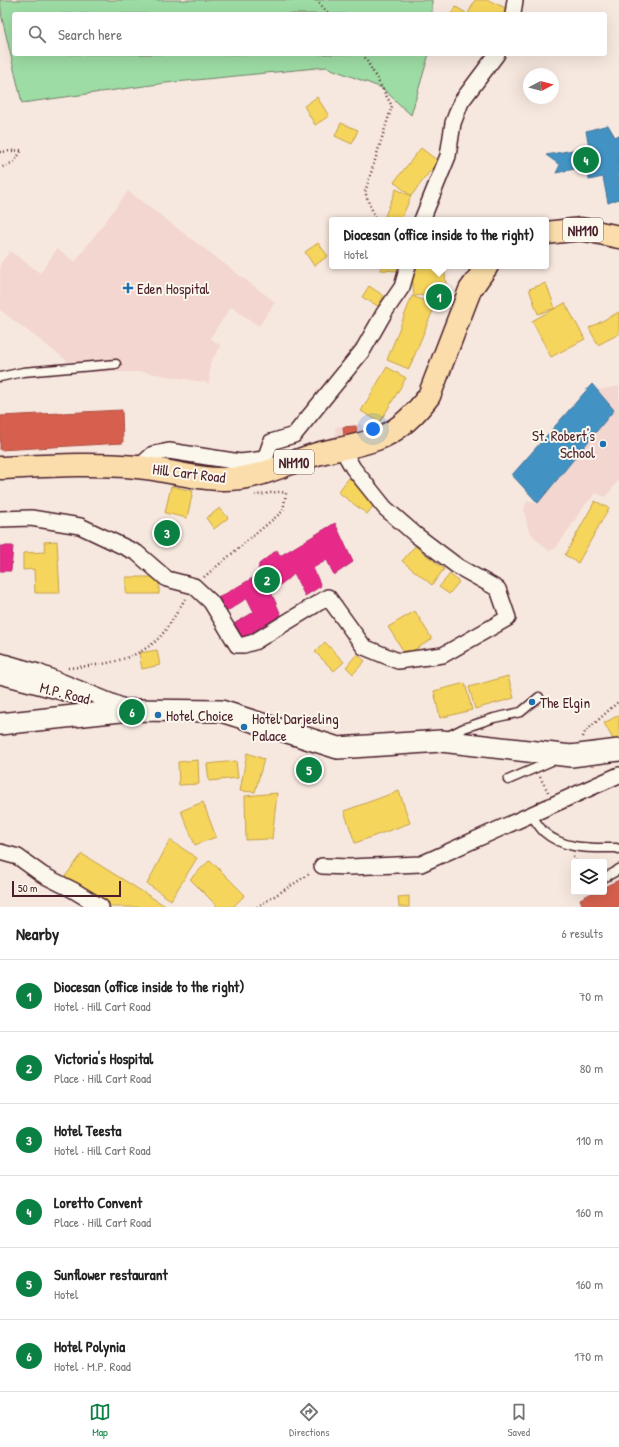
<!DOCTYPE html>
<meta charset="utf-8">
<style>
body{margin:0;font-family:"Patrick Hand",sans-serif;background:#f6f6f6;color:#222}
.controls{position:absolute;right:12px;bottom:12px;display:grid;overflow:hidden;border-radius:4px;box-shadow:0 4px 16px #0002}
.controls button{width:36px;height:36px;display:grid;place-items:center;padding:0;border:0;border-bottom:1px solid #e0e0e0;background:#fff;color:#222;font:20px sans-serif}
.compass{position:absolute;left:523px;top:68px;width:36px;height:36px;border-radius:50%;background:#fff;box-shadow:0 4px 16px #0002;rotate:83deg}
.scale{position:absolute;left:12px;bottom:10px;width:109px;box-sizing:border-box;padding-left:4px;border:2px solid #4a1f2b;border-top:0;font-size:11px;line-height:14px;white-space:nowrap;color:#4a1f2b;-webkit-text-stroke:3px #fbf7ec;paint-order:stroke}
.you{position:absolute;left:373px;top:429px;width:14px;height:14px;margin:-10px;border:3px solid #fff;border-radius:50%;background:#1a73e8;box-shadow:0 0 0 6px #1a73e833}
.badge{display:grid;place-items:center;width:26px;height:26px;border-radius:50%;background:#0b8043;color:#fff;font-size:13px;font-weight:700}
.pin{position:absolute;translate:-50% -50%;border:2px solid #fff;box-shadow:0 1px 4px #0006}
.popup{position:absolute;left:329px;top:217px;width:220px;height:52px;box-sizing:border-box;display:grid;place-content:center;border-radius:4px;background:#fff;filter:drop-shadow(0 1px 3px #0005);font-size:13px;white-space:nowrap;color:#767676}
.popup b{font-size:15px;color:#222}
.popup::after{content:'';position:absolute;left:50%;top:100%;margin-left:-8px;border:8px solid transparent;border-top-color:#fff}
.list{margin:0;padding:0;list-style:none}
h2{display:flex;justify-content:space-between;align-items:center;height:52px;margin:0;padding:0 16px;font-size:17px}
h2 small{font-size:13px;font-weight:400;color:#767676}
.list li{display:grid;grid-template-columns:26px 1fr auto;gap:12px;align-items:center;box-sizing:border-box;height:72px;padding:0 16px;border-top:1px solid #e0e0e0}
.list b{display:block;font-size:15px;white-space:nowrap}
.list p{margin:0;font-size:13px;white-space:nowrap;color:#767676}
.list em{font-size:13px;font-style:normal;color:#767676}
.icon{flex:none;width:22px;height:22px;fill:none;stroke:currentColor;stroke-width:2;stroke-linecap:round;stroke-linejoin:round}
.map{position:relative;flex:none;width:619px;height:907px;overflow:hidden}
.search{position:absolute;background:#fff;box-shadow:0 4px 16px #0002;left:12px;right:12px;top:12px;height:44px;display:flex;align-items:center;gap:10px;box-sizing:border-box;padding:0 14px;border-radius:4px;color:#767676;font-size:15px}
.sheet{height:484px;background:#fff}
nav{display:flex;justify-content:space-around;align-items:center;box-sizing:border-box;height:56px;border-top:1px solid #e0e0e0;background:#fff;font-size:11px;color:#767676}
nav a{display:grid;justify-items:center;gap:2px}
nav .on{color:#0b8043}
.map>svg:first-child{display:block}
</style>
<div class="map">
<svg width="619" height="907" viewBox="0 0 619 907">
<rect width="100%" height="100%" fill="#f7e8df"/>
<filter id="ink" filterUnits="userSpaceOnUse"><feTurbulence type="fractalNoise" baseFrequency=".025" numOctaves="2"/><feDisplacementMap in="SourceGraphic" scale="8" xChannelSelector="R" yChannelSelector="G"/><feConvolveMatrix kernelMatrix="1 2 1 2 8 2 1 2 1" color-interpolation-filters="sRGB"/></filter>
<g filter="url(#ink)">
<path fill="#f2d6cf" d="M 128,191 L 275,302 L 259,326 L 231,307 L 210,338 L 221,346 L 210,363 L 209,383 L 144,372 L 82,372 L 0,310 L 0,264 L 10,251 L 40,273 L 57,249 L 75,262 Z
M 619,386 L 619,479 L 606,497 L 596,493 L 585,505 L 556,548 L 549,551 L 535,538 L 528,529 L 524,510 L 527,500 L 538,503 L 614,410 L 597,390 Z
M 363,424 L 365,435 L 336,438 L 335,427 Z"/>
<path fill="#9ddca4" stroke="#747e68" d="M 0,0 L 432,0 L 432,14 L 14,14 L 14,54 L 429,54 L 411,115 L 382,88 L 326,67 L 166,83 L 22,103 L 2,18 Z"/>
<path fill="#f6d55c" stroke="#c29e4d" d="M 475,0 L 488,0 L 508,9 L 505,14 L 468,14 Z
M 456,7 L 466,13 L 465,14 L 451,14 Z
M 317,97 L 329,116 L 315,125 L 304,106 Z
M 341,123 L 358,130 L 352,144 L 335,136 Z
M 421,148 L 438,161 L 411,196 L 394,182 Z
M 396,189 L 411,196 L 401,220 L 395,220 L 385,216 Z
M 318,243 L 328,256 L 314,266 L 305,252 Z
M 381,266 L 397,266 L 397,271 L 381,270 Z
M 411,266 L 444,266 L 447,293 L 414,296 Z
M 546,283 L 555,308 L 538,314 L 529,289 Z
M 369,286 L 384,296 L 378,306 L 362,297 Z
M 412,296 L 435,305 L 409,369 L 387,360 Z
M 565,303 L 585,339 L 551,357 L 532,321 Z
M 619,312 L 619,334 L 598,345 L 589,328 Z
M 387,367 L 406,378 L 380,422 L 361,411 Z
M 349,478 L 377,501 L 367,514 L 338,492 Z
M 171,486 L 193,491 L 187,518 L 165,513 Z
M 595,501 L 609,508 L 578,563 L 565,555 Z
M 220,508 L 228,518 L 214,529 L 206,518 Z
M 57,541 L 60,593 L 35,593 L 34,569 L 23,570 L 23,553 L 45,552 L 44,542 Z
M 415,546 L 444,569 L 432,585 L 402,561 Z
M 450,574 L 459,582 L 449,594 L 439,587 Z
M 126,577 L 159,577 L 159,594 L 126,594 Z
M 415,611 L 432,639 L 406,655 L 388,627 Z
M 325,642 L 344,662 L 334,671 L 315,652 Z
M 157,650 L 160,665 L 142,669 L 139,653 Z
M 357,654 L 365,661 L 353,674 L 346,667 Z
M 508,676 L 514,698 L 475,709 L 469,687 Z
M 465,683 L 472,710 L 440,718 L 434,691 Z
M 619,715 L 619,741 L 615,743 L 604,723 Z
M 247,753 L 264,759 L 255,792 L 240,791 Z
M 198,760 L 199,784 L 179,785 L 178,762 Z
M 236,761 L 238,778 L 209,781 L 207,764 Z
M 399,791 L 410,823 L 355,843 L 344,811 Z
M 277,793 L 272,839 L 246,840 L 245,796 Z
M 203,802 L 216,837 L 195,845 L 181,811 Z
M 170,840 L 197,858 L 171,900 L 147,884 Z
M 82,854 L 167,907 L 111,907 L 63,879 Z
M 210,860 L 245,895 L 233,907 L 218,907 L 190,879 Z
M 409,896 L 409,907 L 399,907 L 398,897 Z"/>
<path fill="#d6604d" stroke="#ac4c43" d="M 122,410 L 123,443 L 0,450 L 0,416 Z
M 356,426 L 357,435 L 344,437 L 343,427 Z
M 619,880 L 619,907 L 583,907 L 580,899 L 594,892 L 604,892 L 604,887 Z"/>
<path fill="#4393c3" stroke="#457095" d="M 608,125 L 615,137 L 619,135 L 619,199 L 608,203 L 603,177 L 589,180 L 588,166 L 556,173 L 560,165 L 546,155 L 589,147 L 586,131 Z
M 592,384 L 614,410 L 538,503 L 512,475 Z"/>
<path fill="#e7298a" stroke="#b8266e" d="M 335,523 L 353,562 L 334,575 L 327,560 L 313,568 L 321,586 L 305,596 L 294,574 L 271,592 L 281,615 L 239,640 L 232,625 L 254,612 L 247,598 L 226,612 L 218,598 L 258,575 L 259,564 L 277,550 L 280,556 Z
M 0,546 L 13,546 L 11,571 L 0,571 Z"/>
<g fill="none" stroke-linecap="round" stroke-linejoin="round">
<g stroke="#4a1f2b" stroke-width="11">
<path id="lane" d="M 0,377 L 23,372 L 116,364
M 448,736 L 464,728 L 494,718 L 521,712 L 539,697
M 508,780 L 554,760
M 531,815 C 535,820 539,827 544,832 C 564,850 591,848 616,848 L 619,849
M 604,878 L 615,872 L 619,869"/>
</g>
<g stroke="#4a1f2b" stroke-width="18">
<path id="street" d="M 513,14 L 515,0
M 422,220 L 448,156 L 453,123 L 461,102 L 497,54
M 139,467 L 153,454 L 169,451 L 240,462 L 265,459 L 271,442 L 294,435 L 363,350 L 384,313 L 402,287 L 408,266
M 0,519 L 31,518 L 80,526 L 137,553 L 167,579 L 194,586 L 211,602 L 237,645 L 244,645 L 254,642 L 328,597 L 364,647 L 398,661 L 443,655 L 508,618 L 498,589 L 457,566 L 416,535 L 385,508 L 353,468 L 342,449
M 0,661 L 38,672 L 129,709
M 0,676 L 77,696
M 0,852 L 18,857 L 43,875 L 73,890 L 101,907
M 322,866 L 349,867 L 421,864 L 619,775"/>
</g>
<g stroke="#4a1f2b" stroke-width="24">
<path id="secondary" d="M 0,724 L 130,710 L 221,711 L 338,748 L 441,741 L 571,756 L 619,750"/>
</g>
<g stroke="#4a1f2b" stroke-width="25">
<path id="highway" d="M 546,233 L 581,229 L 619,237
M 0,468 C 46,466 91,463 137,467 C 165,469 192,479 221,479 C 259,480 283,464 317,454 C 339,448 363,446 384,436 C 403,427 417,412 429,396 L 470,290 L 487,266"/>
</g>
<path stroke="#4a1f2b" stroke-width="2.5" stroke-dasharray="1 3" stroke-linecap="butt" d="M 316,0 L 329,14
M 363,54 L 392,106 L 365,192 L 376,220
M 0,152 L 22,150 L 14,162 L 0,168
M 204,577 L 283,511 L 286,493 C 275,490 266,495 255,495
M 68,668 C 101,665 132,662 157,640 C 165,633 179,609 185,599
M 583,737 L 585,732 L 619,701
M 540,777 L 548,792
M 573,857 L 576,862
M 257,907 L 311,873"/>
<use href="#lane" stroke="#fbf7ec" stroke-width="8"/>
<use href="#street" stroke="#fbf7ec" stroke-width="15"/>
<use href="#secondary" stroke="#fbf7ec" stroke-width="21"/>
<use href="#highway" stroke="#fbddab" stroke-width="22"/>
</g>
</g>
<g fill="#1f6fb2" stroke="#fbf7ec" stroke-width="1.5">
<path d="M126 282h4v4h4v4h-4v4h-4v-4h-4v-4h4z"/>
<circle cx="603" cy="444" r="4"/>
<circle cx="532" cy="702" r="4"/>
<circle cx="158" cy="715" r="4"/>
<circle cx="244" cy="727" r="4"/>
</g>
<g text-anchor="middle" dominant-baseline="central" stroke-width="4" stroke-linejoin="round" paint-order="stroke">
<g fill="#fbf7ec" stroke="#7f6065" stroke-width="1">
<rect x="563" y="218" width="40" height="24" rx="3"/>
<rect x="274" y="450" width="40" height="24" rx="3"/>
</g>
<g font-size="14" font-weight="bold" fill="#4a1f2b">
<text x="583" y="230">NH110</text>
<text x="294" y="462">NH110</text>
</g>
<g font-size="15" fill="#4a1f2b" stroke="#fbf7ec" text-anchor="start">
<text x="137" y="288">Eden Hospital</text>
<text x="595" y="435" text-anchor="end">St. Robert's<tspan x="595" dy="17">School</tspan></text>
<text x="540" y="702">The Elgin</text>
<text x="166" y="715">Hotel Choice</text>
<text x="252" y="718">Hotel Darjeeling<tspan x="252" dy="17">Palace</tspan></text>
</g>
<g font-size="15" fill="#4a1f2b" stroke="#fbf7ec">
<text transform="translate(189 473) rotate(7)">Hill Cart Road</text>
<text transform="translate(65 693) rotate(14)">M.P. Road</text>
</g>
</g>
</svg>
<div class="controls">
<button><svg class="icon" aria-label="layers" viewBox="0 0 24 24"><path d="M12 4l9 5-9 5-9-5zM3 14l9 5 9-5"/></svg></button>
</div>
<svg class="compass" viewBox="-18 -18 36 36"><path d="M0-13l5 13h-10z" fill="#e53935"/><path d="M0 13l5-13h-10z" fill="#767676"/></svg>
<div class="scale">50 m</div>
<div class="you"></div>
<div class="pin badge" style="left:439px;top:297px">1</div>
<div class="popup"><b>Diocesan (office inside to the right)</b>Hotel</div>
<div class="pin badge" style="left:267px;top:580px">2</div>
<div class="pin badge" style="left:167px;top:533px">3</div>
<div class="pin badge" style="left:586px;top:160px">4</div>
<div class="pin badge" style="left:309px;top:770px">5</div>
<div class="pin badge" style="left:132px;top:712px">6</div>
<div class="search"><svg class="icon" aria-label="search" viewBox="0 0 24 24"><circle cx="10" cy="10" r="6"/><path d="M15 15l6 6"/></svg>Search here</div>
</div>
<section class="sheet">
<h2>Nearby<small>6 results</small></h2>
<ul class="list">
<li><span class="badge">1</span><div><b>Diocesan (office inside to the right)</b><p>Hotel · Hill Cart Road</p></div><em>70 m</em></li>
<li><span class="badge">2</span><div><b>Victoria's Hospital</b><p>Place · Hill Cart Road</p></div><em>80 m</em></li>
<li><span class="badge">3</span><div><b>Hotel Teesta</b><p>Hotel · Hill Cart Road</p></div><em>110 m</em></li>
<li><span class="badge">4</span><div><b>Loretto Convent</b><p>Place · Hill Cart Road</p></div><em>160 m</em></li>
<li><span class="badge">5</span><div><b>Sunflower restaurant</b><p>Hotel</p></div><em>160 m</em></li>
<li><span class="badge">6</span><div><b>Hotel Polynia</b><p>Hotel · M.P. Road</p></div><em>170 m</em></li>
</ul>
</section>
<nav>
<a class="on"><svg class="icon" aria-label="map" viewBox="0 0 24 24"><path d="M3 6l6-2 6 2 6-2v14l-6 2-6-2-6 2zM9 4v14M15 6v14"/></svg>Map</a>
<a><svg class="icon" aria-label="directions" viewBox="0 0 24 24"><path d="M12 3l9 9-9 9-9-9zM9 14v-3h6M13 9l2 2-2 2"/></svg>Directions</a>
<a><svg class="icon" aria-label="saved" viewBox="0 0 24 24"><path d="M7 4h10v16l-5-4-5 4z"/></svg>Saved</a>
</nav>
